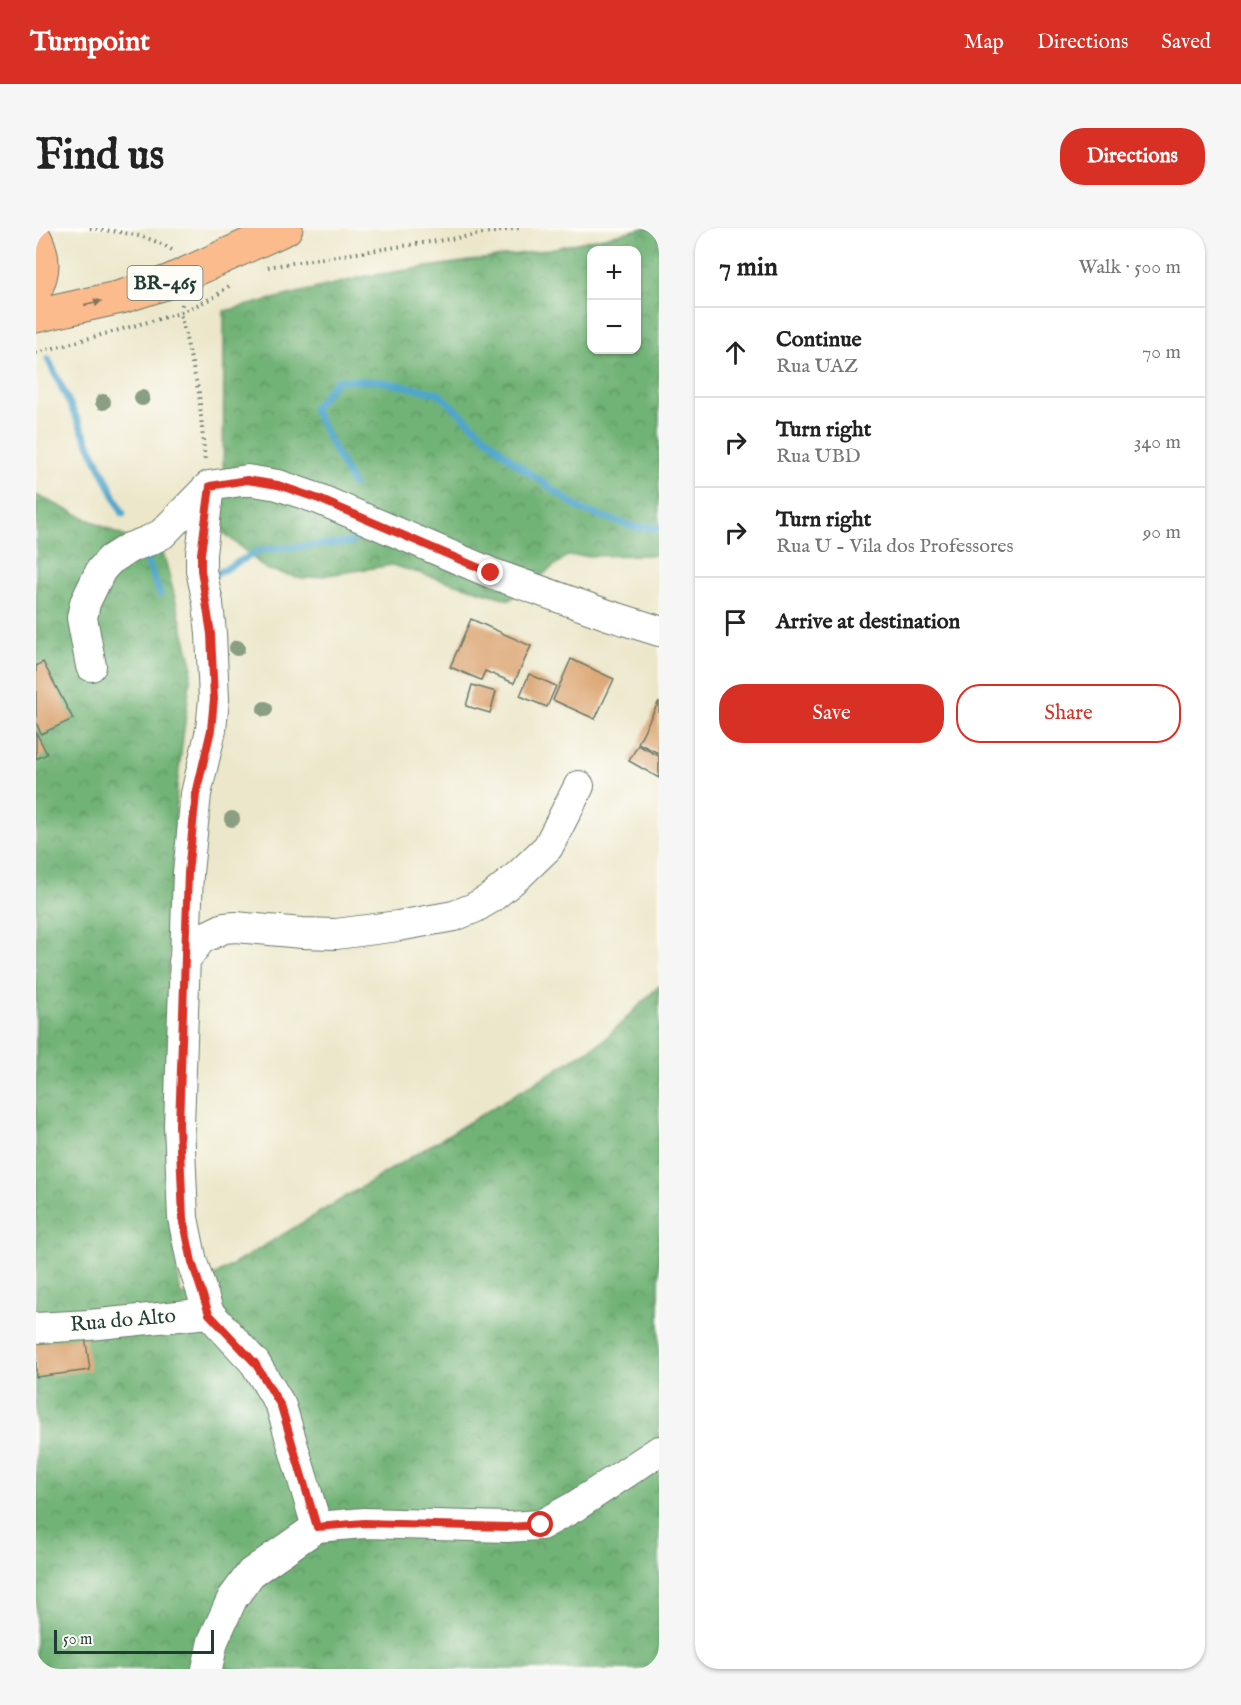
<!DOCTYPE html>
<meta charset="utf-8">
<style>
body{margin:0;font-family:"IM FELL English",serif;background:#f6f6f6;color:#222}
.controls{position:absolute;right:18px;top:18px;display:grid;overflow:hidden;border-radius:12px;box-shadow:0 2px 4px #0004}
.controls button{width:54px;height:54px;display:grid;place-items:center;padding:0;border:0;border-bottom:2px solid #e0e0e0;background:#fff;color:#222;font:30px sans-serif}
.scale{position:absolute;left:18px;bottom:15px;width:160px;box-sizing:border-box;padding-left:6px;border:3px solid #1f3d34;border-top:0;font-size:16px;line-height:21px;white-space:nowrap;color:#1f3d34;-webkit-text-stroke:4px #fdfcf7;paint-order:stroke}
.stop{position:absolute;width:18px;height:18px;margin:-14px;border:4px solid #d93025;border-radius:50%;background:#fff}
.stop.end{background:#d93025;border-color:#fff;box-shadow:0 2px 6px #0008}
.list{margin:0;padding:0;list-style:none}
h2{display:flex;justify-content:space-between;align-items:center;height:78px;margin:0;padding:0 24px;font-size:26px}
h2 small{font-size:20px;font-weight:400;color:#767676}
.list li{display:grid;grid-template-columns:39px 1fr auto;gap:18px;align-items:center;box-sizing:border-box;height:90px;padding:0 24px;border-top:2px solid #e0e0e0}
.list b{display:block;font-size:22px;white-space:nowrap}
.list p{margin:0;font-size:20px;white-space:nowrap;color:#767676}
.list em{font-size:20px;font-style:normal;color:#767676}
.actions{display:flex;gap:12px;padding:18px 24px}
.actions a{flex:1;padding:14px 0;border:2px solid #d93025;border-radius:24px;text-align:center;font-size:21px;color:#d93025}
.actions .main{background:#d93025;color:#fff}
.icon{flex:none;width:33px;height:33px;fill:none;stroke:currentColor;stroke-width:2;stroke-linecap:round;stroke-linejoin:round}
.map{position:relative;flex:none;width:623px;height:1441px;overflow:hidden;border-radius:24px}
header{display:flex;align-items:center;gap:36px;box-sizing:border-box;height:84px;padding:0 30px;background:#d93025;color:#fff}
header strong{font-size:28px}
nav{display:flex;gap:33px;margin-inline-start:auto;font-size:21px}
.intro{display:flex;align-items:center;justify-content:space-between;box-sizing:border-box;height:144px;padding:0 36px}
h1{margin:0;font-size:42px}
.button{padding:15px 27px;border-radius:24px;background:#d93025;color:#fff;font-size:21px;font-weight:700}
main{display:flex;gap:36px;padding:0 36px}
aside{flex:1;background:#fff;border-radius:24px;box-shadow:0 2px 4px #0004}
.map>svg:first-child{display:block}
</style>
<header>
<strong>Turnpoint</strong>
<nav><a>Map</a><a>Directions</a><a>Saved</a></nav>
</header>
<div class="intro"><h1>Find us</h1><a class="button">Directions</a></div>
<main>
<div class="map">
<svg width="623" height="1441" viewBox="0 0 623 1441">
<defs>
<pattern id="forest-crowns" width="20" height="18" patternUnits="userSpaceOnUse" patternTransform="scale(1.5)"><rect width="20" height="18" fill="#71b276"/><path d="M2 6a3 3 0 1 1 6 0M12 15a3 3 0 1 1 6 0" fill="none" stroke="#5c9262"/></pattern>
</defs>
<rect width="100%" height="100%" fill="#fdfcf7"/>
<filter id="ink" filterUnits="userSpaceOnUse"><feTurbulence type="fractalNoise" baseFrequency=".0167" numOctaves="2"/><feDisplacementMap in="SourceGraphic" scale="12" xChannelSelector="R" yChannelSelector="G"/><feConvolveMatrix kernelMatrix="1 2 1 2 8 2 1 2 1" color-interpolation-filters="sRGB"/></filter>
<filter id="wash" filterUnits="userSpaceOnUse"><feTurbulence type="fractalNoise" baseFrequency=".008" numOctaves="4" result="noise"/><feDisplacementMap in="SourceGraphic" scale="24" xChannelSelector="R" yChannelSelector="G"/><feGaussianBlur stdDeviation="1.35" result="paint"/><feColorMatrix in="noise" values="0 0 0 0 0 0 0 0 0 0 0 0 0 0 0 0 0 1.4 0 .05"/><feComposite in="paint" operator="in"/></filter>
<g filter="url(#wash)">
<rect width="100%" height="100%" fill="#ece7ca"/>
<path fill="url(#forest-crowns)" stroke="#487855" stroke-width="1.5" fill-rule="evenodd" d="M 609,0 L 623,0 L 623,327 L 531,328 L 474,372 L 356,337 L 267,351 L 230,341 L 187,304 L 188,83 L 331,48 L 509,22 ZM 556,22 L 600,22 L 600,122 L 556,122 Z
M 0,267 L 128,327 L 156,437 L 141,558 L 131,778 L 134,987 L 145,1068 L 566,814 L 623,758 L 623,1441 L 0,1441 Z"/>
<g fill="none" stroke-linecap="round" stroke-linejoin="round">
<path stroke="#4fa6cc" stroke-width="7" d="M 12,131 L 87,286
M 317,257 L 277,181 L 301,152 L 343,153 L 402,165 L 478,234 L 546,282 L 599,299 L 623,300
M 107,322 L 124,366
M 174,349 L 225,322 L 317,314"/>
</g>
<g id="blocks">
<path fill="#d99e68" d="M 435,391 L 495,418 L 478,455 L 449,443 L 445,452 L 414,439 Z
M 535,431 L 578,451 L 559,491 L 517,472 Z
M 7,434 L 37,491 L 5,506 L 0,494 L 0,438 Z
M 493,446 L 520,458 L 511,479 L 484,468 Z
M 436,457 L 460,464 L 454,485 L 430,478 Z
M 623,473 L 623,523 L 622,525 L 602,515 Z
M 0,504 L 11,526 L 0,531 Z
M 602,517 L 623,528 L 623,550 L 593,533 Z
M 49,1108 L 54,1142 L 0,1149 L 0,1115 Z"/>
</g>
</g>
<g filter="url(#ink)">
<use href="#blocks" fill-opacity="0" stroke="#677868" stroke-width="1.5"/>
<g fill="none" stroke-linecap="round" stroke-linejoin="round">
<g stroke="#677868" stroke-width="32">
<path id="minor" d="M 173,258 L 165,326 L 165,342 L 172,375 L 175,406 L 178,471 L 175,502 L 160,566 L 152,645 L 143,897 L 147,990 L 156,1034 L 173,1085 L 219,1135 L 245,1178 L 281,1299
M 55,438 L 46,390 L 49,375 L 65,342 L 74,332 L 93,320 L 112,313 L 126,306 L 173,258 L 211,252 L 242,257 L 283,271 L 455,345 L 572,387 L 623,403
M 148,733 L 165,711 L 188,700 L 200,699 L 266,705 L 300,706 L 362,698 L 418,688 L 438,680 L 455,670 L 484,646 L 512,619 L 543,558
M 0,1100 L 53,1097 L 173,1085
M 171,1441 L 177,1413 L 196,1371 L 215,1345 L 281,1299 L 328,1295 L 471,1299 L 505,1297 L 538,1279 L 623,1223"/>
</g>
<g stroke="#677868" stroke-width="35">
<path id="highway" d="M 0,12 C 8,29 8,43 0,60
M 0,88 L 85,69 L 132,54 L 250,0"/>
</g>
<path stroke="#677868" stroke-width="4" stroke-dasharray="1.5 4.5" stroke-linecap="butt" d="M 54,0 C 82,4 112,6 136,22
M 232,39 C 315,25 399,14 483,0
M 146,76 L 144,85 L 163,165 L 169,234
M 0,125 L 144,85 L 178,69 L 193,58"/>
<use href="#minor" stroke="#fff" stroke-width="30"/>
<use href="#highway" stroke="#fbbb8d" stroke-width="33"/>
</g>
<g fill="#8a9e84">
<circle cx="106" cy="170" r="8"/>
<circle cx="67" cy="174" r="8"/>
<circle cx="201" cy="420" r="8"/>
<circle cx="229" cy="481" r="8"/>
<circle cx="196" cy="591" r="8"/>
</g>
<defs><path id="oneway-solid" d="M-6-.8H1V-3.2L6.5 0L1 3.2V.8H-6Z" transform="scale(1.5)"/></defs>
<use fill="#82765c" href="#oneway-solid" transform="translate(57 75) rotate(-13)"/>
</g>
<g fill="none" stroke-linecap="round" stroke-linejoin="round" filter="url(#ink)">
<path stroke="#d93025" stroke-width="8" d="M 455,345 L 283,271 L 242,257 L 211,252 L 174,258 L 165,326 L 165,342 L 175,406 L 178,471 L 175,502 L 160,566 L 152,645 L 143,897 L 147,990 L 156,1034 L 173,1086 L 219,1135 L 245,1178 L 281,1299 L 328,1295 L 471,1299 L 505,1297"/>
</g>
<g text-anchor="middle" dominant-baseline="central" stroke-width="5" stroke-linejoin="round" paint-order="stroke">
<rect fill="#fdfcf7" stroke="#62766e" stroke-width="1.5" x="91.5" y="38" width="75" height="34" rx="4.5"/>
<g font-size="20" font-weight="bold" fill="#1f3d34">
<text x="129" y="55">BR-465</text>
</g>
<g font-size="21" fill="#1f3d34" stroke="#fdfcf7">
<text transform="translate(87 1093) rotate(-5)">Rua do Alto</text>
</g>
</g>
</svg>
<div class="controls">
<button>+</button>
<button>−</button>
</div>
<div class="scale">50 m</div>
<div class="stop" style="left:505px;top:1297px"></div>
<div class="stop end" style="left:455px;top:345px"></div>
</div>
<aside>
<h2>7 min<small>Walk · 500 m</small></h2>
<ul class="list">
<li><svg class="icon" aria-label="ahead" viewBox="0 0 24 24"><path d="M12 20V5M6 11l6-6 6 6"/></svg><div><b>Continue</b><p>Rua UAZ</p></div><em>70 m</em></li>
<li><svg class="icon" aria-label="right" viewBox="0 0 24 24"><path d="M7 20v-9h11M14 6l5 5-5 5"/></svg><div><b>Turn right</b><p>Rua UBD</p></div><em>340 m</em></li>
<li><svg class="icon" aria-label="right" viewBox="0 0 24 24"><path d="M7 20v-9h11M14 6l5 5-5 5"/></svg><div><b>Turn right</b><p>Rua U - Vila dos Professores</p></div><em>90 m</em></li>
<li><svg class="icon" aria-label="arrive" viewBox="0 0 24 24"><path d="M6 21V4h12l-3 4 3 4H6"/></svg><div><b>Arrive at destination</b></div></li>
</ul>
<div class="actions"><a class="main">Save</a><a>Share</a></div>
</aside>
</main>
